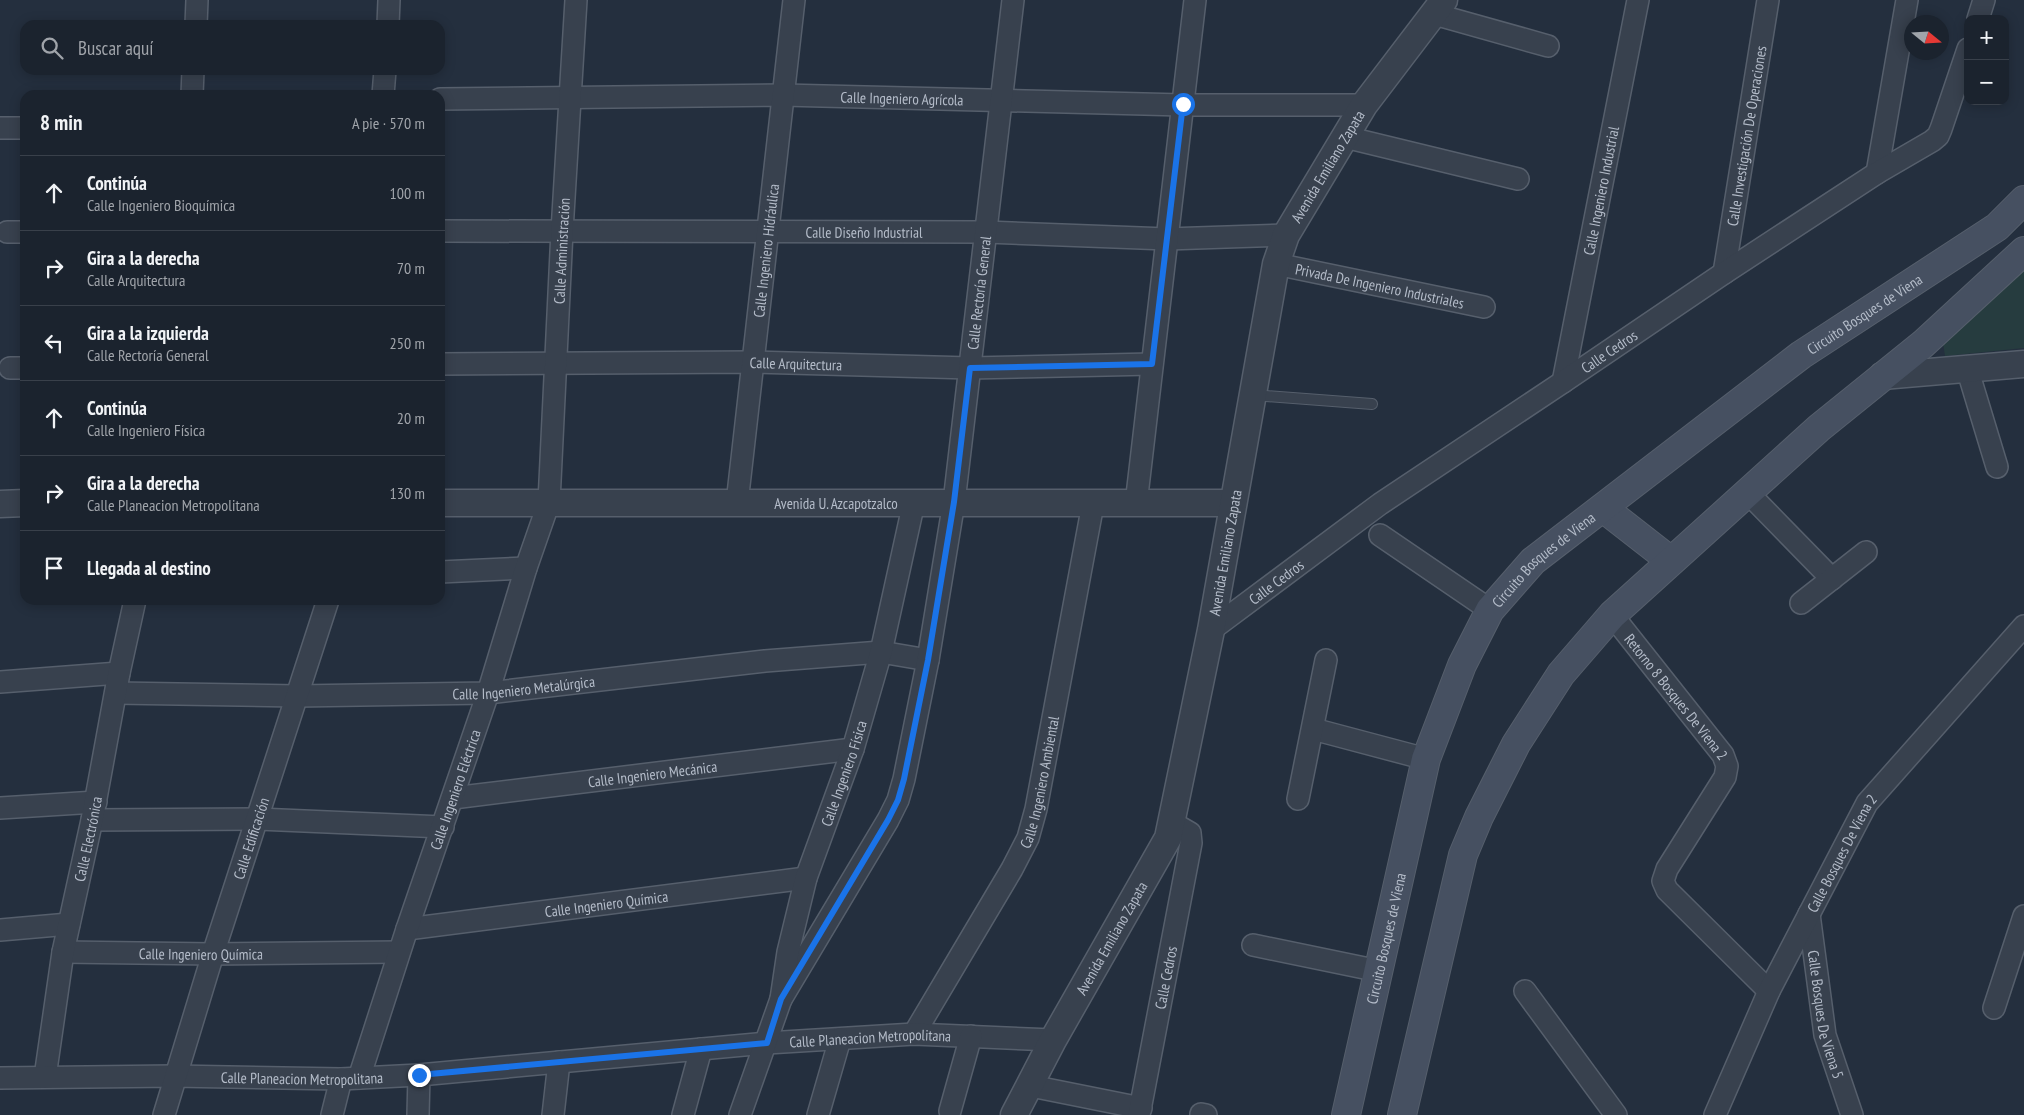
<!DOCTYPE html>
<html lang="es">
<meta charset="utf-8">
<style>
body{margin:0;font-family:"PT Sans Narrow",sans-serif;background:#242b36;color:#f1f3f6}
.controls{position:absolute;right:15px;top:15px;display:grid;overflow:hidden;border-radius:10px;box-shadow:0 2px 12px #0003}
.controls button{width:45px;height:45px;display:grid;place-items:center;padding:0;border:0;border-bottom:1px solid #39404a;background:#1b232e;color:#f1f3f6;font:25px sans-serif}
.compass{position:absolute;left:1904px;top:15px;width:45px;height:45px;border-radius:50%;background:#1b232e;box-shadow:0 2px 12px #0003;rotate:108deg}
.stop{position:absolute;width:15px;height:15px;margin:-11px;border:4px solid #1a73e8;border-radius:50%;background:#fff}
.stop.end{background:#1a73e8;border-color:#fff;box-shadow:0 1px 5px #0008}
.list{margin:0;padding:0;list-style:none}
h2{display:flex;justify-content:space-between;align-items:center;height:65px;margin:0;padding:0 20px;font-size:21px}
h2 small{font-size:16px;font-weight:400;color:#a0a4aa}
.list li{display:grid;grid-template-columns:32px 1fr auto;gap:15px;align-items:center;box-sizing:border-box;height:75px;padding:0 20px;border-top:1px solid #39404a}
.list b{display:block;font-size:19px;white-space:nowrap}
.list p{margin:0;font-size:16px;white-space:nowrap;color:#a0a4aa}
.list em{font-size:16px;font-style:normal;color:#a0a4aa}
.icon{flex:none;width:28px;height:28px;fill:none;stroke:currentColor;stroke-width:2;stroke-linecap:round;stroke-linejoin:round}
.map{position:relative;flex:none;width:2024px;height:1115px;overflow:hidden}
.search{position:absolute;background:#1b232e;box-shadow:0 2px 12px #0003;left:20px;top:20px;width:425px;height:55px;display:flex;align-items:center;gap:12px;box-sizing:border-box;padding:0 18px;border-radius:15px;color:#a0a4aa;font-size:19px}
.panel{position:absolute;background:#1b232e;box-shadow:0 2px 12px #0003;left:20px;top:90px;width:425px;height:515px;border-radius:15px}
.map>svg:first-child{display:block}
</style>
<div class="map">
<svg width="2024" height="1115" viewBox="0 0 2024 1115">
<rect width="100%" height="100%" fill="#242f3e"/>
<path fill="#263c3f" d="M 2024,269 L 2024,348 L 1945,356 L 1943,343 Z"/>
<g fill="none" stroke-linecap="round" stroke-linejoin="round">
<g stroke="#565f6c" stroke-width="12">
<path id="service" d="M 1253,395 L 1372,404"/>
</g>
<g stroke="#565f6c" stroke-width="24">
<g id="minor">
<path d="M 1434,14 L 1548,46"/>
<path d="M 1978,19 L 1984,0"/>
<path d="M 196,25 L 197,0"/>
<path d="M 388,25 L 389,0"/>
<path d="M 192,95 L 193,70"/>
<path d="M 383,95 L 385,70"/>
<path id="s1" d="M 440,99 L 783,95 L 1183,105 L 1364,105"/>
<path d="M 0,128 L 25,128"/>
<path d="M 1345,137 L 1518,179"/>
<path d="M 1877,173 L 1907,0"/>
<path id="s2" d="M 440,231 L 986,232 L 1167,239 L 1286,235"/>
<path d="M 7,232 L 25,232"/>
<path id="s3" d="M 1276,264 L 1484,307"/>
<path id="s4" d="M 1724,273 L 1768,0"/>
<path id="s5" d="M 440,364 L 753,362 L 970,368 L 1152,364"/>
<path d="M 10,368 L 25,368"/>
<path d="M 1967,368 L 1997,467"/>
<path id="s6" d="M 1563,382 L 1638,0"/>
<path d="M 1748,493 L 1832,579"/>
<path id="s7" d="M 737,503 L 794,0"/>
<path d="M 1136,504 L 1195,0"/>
<path d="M 1380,535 L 1490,610"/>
<path d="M 440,572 L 526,568"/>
<path d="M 1801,603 L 1866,552"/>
<path id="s8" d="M 1612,615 L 1723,755 L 1727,766 L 1725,777 L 1667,869 L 1663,881 L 1667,890 L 1769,991"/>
<path id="s9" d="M 1211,630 L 1380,504 L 1563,382 L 1724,273 L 1877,173 L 1932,141 L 1938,136 L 1941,129 L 1968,49"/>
<path d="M 0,682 L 119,673"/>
<path id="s10" d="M 116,693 L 297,696 L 488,693 L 765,661 L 881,652 L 928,660"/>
<path d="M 1313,729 L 1426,759"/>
<path id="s11" d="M 453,798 L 853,749"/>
<path d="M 1298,799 L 1326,660"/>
<path d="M 0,808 L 96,802"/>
<path d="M 92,820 L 258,819 L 443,827"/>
<path id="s12" d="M 1809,914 L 1825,1035 L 1852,1115"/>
<path id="s13" d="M 407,929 L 806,878"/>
<path d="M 0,930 L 69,924"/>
<path d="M 1253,945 L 1379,971"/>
<path id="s14" d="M 63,952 L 213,954 L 399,952"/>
<path d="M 1525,991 L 1616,1115"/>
<path id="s15" d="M 781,999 L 888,820 L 898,800 L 904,779 L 928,660 L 954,502 L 1013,0"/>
<path d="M 1994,1008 L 2024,916"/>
<path id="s16" d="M 914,1034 L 1012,869 L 1028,838 L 1036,809 L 1093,504"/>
<path id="s17" d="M 45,1077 L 63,952 L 92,820 L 119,673 L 135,600"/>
<path id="s18" d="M 0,1078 L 174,1076 L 341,1079 L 419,1075 L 767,1043 L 914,1034 L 1053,1040"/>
<path id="s19" d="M 359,1078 L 407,929 L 488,693 L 526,568 L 549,502 L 562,231 L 576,0"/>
<path d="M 1031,1086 L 1141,1108"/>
<path d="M 950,1111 L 971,1036"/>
<path d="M 1201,1114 L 1206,1115"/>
<path id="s20" d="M 164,1115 L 213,954 L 328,600"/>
<path d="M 332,1115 L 341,1079"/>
<path d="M 418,1115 L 419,1075"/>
<path d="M 553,1115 L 559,1062"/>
<path d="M 683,1115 L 701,1049"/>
<path id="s21" d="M 740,1115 L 781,999 L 788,952 L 806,878 L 853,749 L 881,652 L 914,502"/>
<path d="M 818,1115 L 840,1039"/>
<path id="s22" d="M 1139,1115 L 1191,843 L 1190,833 L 1171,822"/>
<path id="s23" d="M 1715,1115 L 1769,991 L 1867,803 L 2024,626"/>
</g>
</g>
<g stroke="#565f6c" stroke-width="29">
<g id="tertiary">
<path d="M 1882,376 L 2024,364"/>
<path id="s24" d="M 440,503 L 1233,503"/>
<path d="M 0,504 L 25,503"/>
<path id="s25" d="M 1014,1115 L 1053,1040 L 1168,838 L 1211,630 L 1276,264 L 1286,235 L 1364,105 L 1444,0"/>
</g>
</g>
<g stroke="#565f6c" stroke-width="30">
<g id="secondary">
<path d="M 1603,508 L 1671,561"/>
<path id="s26" d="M 1346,1115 L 1426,759 L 1462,665 L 1490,610 L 1533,561 L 1801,355 L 1997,227 L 2024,200"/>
<path d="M 1402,1115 L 1463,855 L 1479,817 L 1516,744 L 1561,674 L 1612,615 L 1819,428 L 1923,344 L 2024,251"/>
</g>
</g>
<use href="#service" stroke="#38414e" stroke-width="10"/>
<use href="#minor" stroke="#38414e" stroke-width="21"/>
<use href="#tertiary" stroke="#38414e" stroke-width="26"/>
<use href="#secondary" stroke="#465061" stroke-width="28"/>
</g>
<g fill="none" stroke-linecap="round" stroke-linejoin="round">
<path stroke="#1a73e8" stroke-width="6" d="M 419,1075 L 767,1043 L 781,999 L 888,820 L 898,800 L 904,779 L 928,660 L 954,502 L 970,368 L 1152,364 L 1183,104"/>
</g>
<g text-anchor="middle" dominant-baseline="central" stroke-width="4.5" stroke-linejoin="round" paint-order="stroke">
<g font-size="15" fill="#b4bcc9" stroke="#1d2633">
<text stroke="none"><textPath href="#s1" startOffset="462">Calle Ingeniero Agrícola</textPath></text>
<text stroke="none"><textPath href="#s4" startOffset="139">Calle Investigación De Operaciones</textPath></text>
<text stroke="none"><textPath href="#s25" startOffset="1012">Avenida Emiliano Zapata</textPath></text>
<text stroke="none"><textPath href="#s6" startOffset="195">Calle Ingeniero Industrial</textPath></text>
<text stroke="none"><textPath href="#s2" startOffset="424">Calle Diseño Industrial</textPath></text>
<text stroke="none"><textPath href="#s19" startOffset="858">Calle Administración</textPath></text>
<text stroke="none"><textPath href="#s7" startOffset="254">Calle Ingeniero Hidráulica</textPath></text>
<text stroke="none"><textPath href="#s3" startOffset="106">Privada De Ingeniero Industriales</textPath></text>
<text stroke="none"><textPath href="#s15" startOffset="745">Calle Rectoría General</textPath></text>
<text stroke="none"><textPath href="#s26" startOffset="1006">Circuito Bosques de Viena</textPath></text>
<text stroke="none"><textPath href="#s9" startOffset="486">Calle Cedros</textPath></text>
<text stroke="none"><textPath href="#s5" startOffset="356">Calle Arquitectura</textPath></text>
<text stroke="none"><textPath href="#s24" startOffset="396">Avenida U. Azcapotzalco</textPath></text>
<text stroke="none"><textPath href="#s25" startOffset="608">Avenida Emiliano Zapata</textPath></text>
<text stroke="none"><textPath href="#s26" startOffset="601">Circuito Bosques de Viena</textPath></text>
<text stroke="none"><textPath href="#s9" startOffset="81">Calle Cedros</textPath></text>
<text stroke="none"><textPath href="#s10" startOffset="408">Calle Ingeniero Metalúrgica</textPath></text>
<text stroke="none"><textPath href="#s8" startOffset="104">Retorno 8 Bosques De Viena 2</textPath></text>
<text stroke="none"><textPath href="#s11" startOffset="201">Calle Ingeniero Mecánica</textPath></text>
<text stroke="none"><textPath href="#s21" startOffset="358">Calle Ingeniero Física</textPath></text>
<text stroke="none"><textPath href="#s16" startOffset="284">Calle Ingeniero Ambiental</textPath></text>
<text stroke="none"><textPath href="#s19" startOffset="304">Calle Ingeniero Eléctrica</textPath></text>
<text stroke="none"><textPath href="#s17" startOffset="242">Calle Electrónica</textPath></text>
<text stroke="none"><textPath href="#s20" startOffset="290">Calle Edificación</textPath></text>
<text stroke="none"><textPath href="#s23" startOffset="291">Calle Bosques De Viena 2</textPath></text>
<text stroke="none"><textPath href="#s13" startOffset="201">Calle Ingeniero Química</textPath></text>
<text stroke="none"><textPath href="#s25" startOffset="202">Avenida Emiliano Zapata</textPath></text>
<text stroke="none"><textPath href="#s26" startOffset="181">Circuito Bosques de Viena</textPath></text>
<text stroke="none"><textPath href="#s14" startOffset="138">Calle Ingeniero Química</textPath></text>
<text stroke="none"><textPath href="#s22" startOffset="140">Calle Cedros</textPath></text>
<text stroke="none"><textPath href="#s12" startOffset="102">Calle Bosques De Viena 5</textPath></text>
<text stroke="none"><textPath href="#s18" startOffset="872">Calle Planeacion Metropolitana</textPath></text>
<text stroke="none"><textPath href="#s18" startOffset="302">Calle Planeacion Metropolitana</textPath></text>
</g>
</g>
</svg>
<div class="controls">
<button>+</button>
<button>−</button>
</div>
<svg class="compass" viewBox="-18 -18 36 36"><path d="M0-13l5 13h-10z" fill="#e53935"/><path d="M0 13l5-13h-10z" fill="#a0a4aa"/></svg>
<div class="stop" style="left:1183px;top:104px"></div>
<div class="stop end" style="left:419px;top:1075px"></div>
<div class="search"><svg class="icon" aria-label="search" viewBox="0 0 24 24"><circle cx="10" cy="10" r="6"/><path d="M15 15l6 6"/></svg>Buscar aquí</div>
<section class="panel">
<h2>8 min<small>A pie · 570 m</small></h2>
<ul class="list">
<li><svg class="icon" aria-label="ahead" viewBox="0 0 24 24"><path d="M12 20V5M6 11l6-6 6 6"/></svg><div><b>Continúa</b><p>Calle Ingeniero Bioquímica</p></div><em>100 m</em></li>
<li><svg class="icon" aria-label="right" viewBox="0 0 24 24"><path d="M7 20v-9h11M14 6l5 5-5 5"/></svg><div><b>Gira a la derecha</b><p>Calle Arquitectura</p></div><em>70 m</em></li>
<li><svg class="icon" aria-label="left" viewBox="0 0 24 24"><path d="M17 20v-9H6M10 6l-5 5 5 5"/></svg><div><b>Gira a la izquierda</b><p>Calle Rectoría General</p></div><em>250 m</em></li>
<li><svg class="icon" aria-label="ahead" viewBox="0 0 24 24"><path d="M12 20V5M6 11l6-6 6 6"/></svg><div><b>Continúa</b><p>Calle Ingeniero Física</p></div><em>20 m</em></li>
<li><svg class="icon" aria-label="right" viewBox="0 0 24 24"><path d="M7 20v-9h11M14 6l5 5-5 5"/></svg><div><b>Gira a la derecha</b><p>Calle Planeacion Metropolitana</p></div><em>130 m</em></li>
<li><svg class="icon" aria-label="arrive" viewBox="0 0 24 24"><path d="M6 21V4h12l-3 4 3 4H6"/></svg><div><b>Llegada al destino</b></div></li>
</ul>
</section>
</div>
